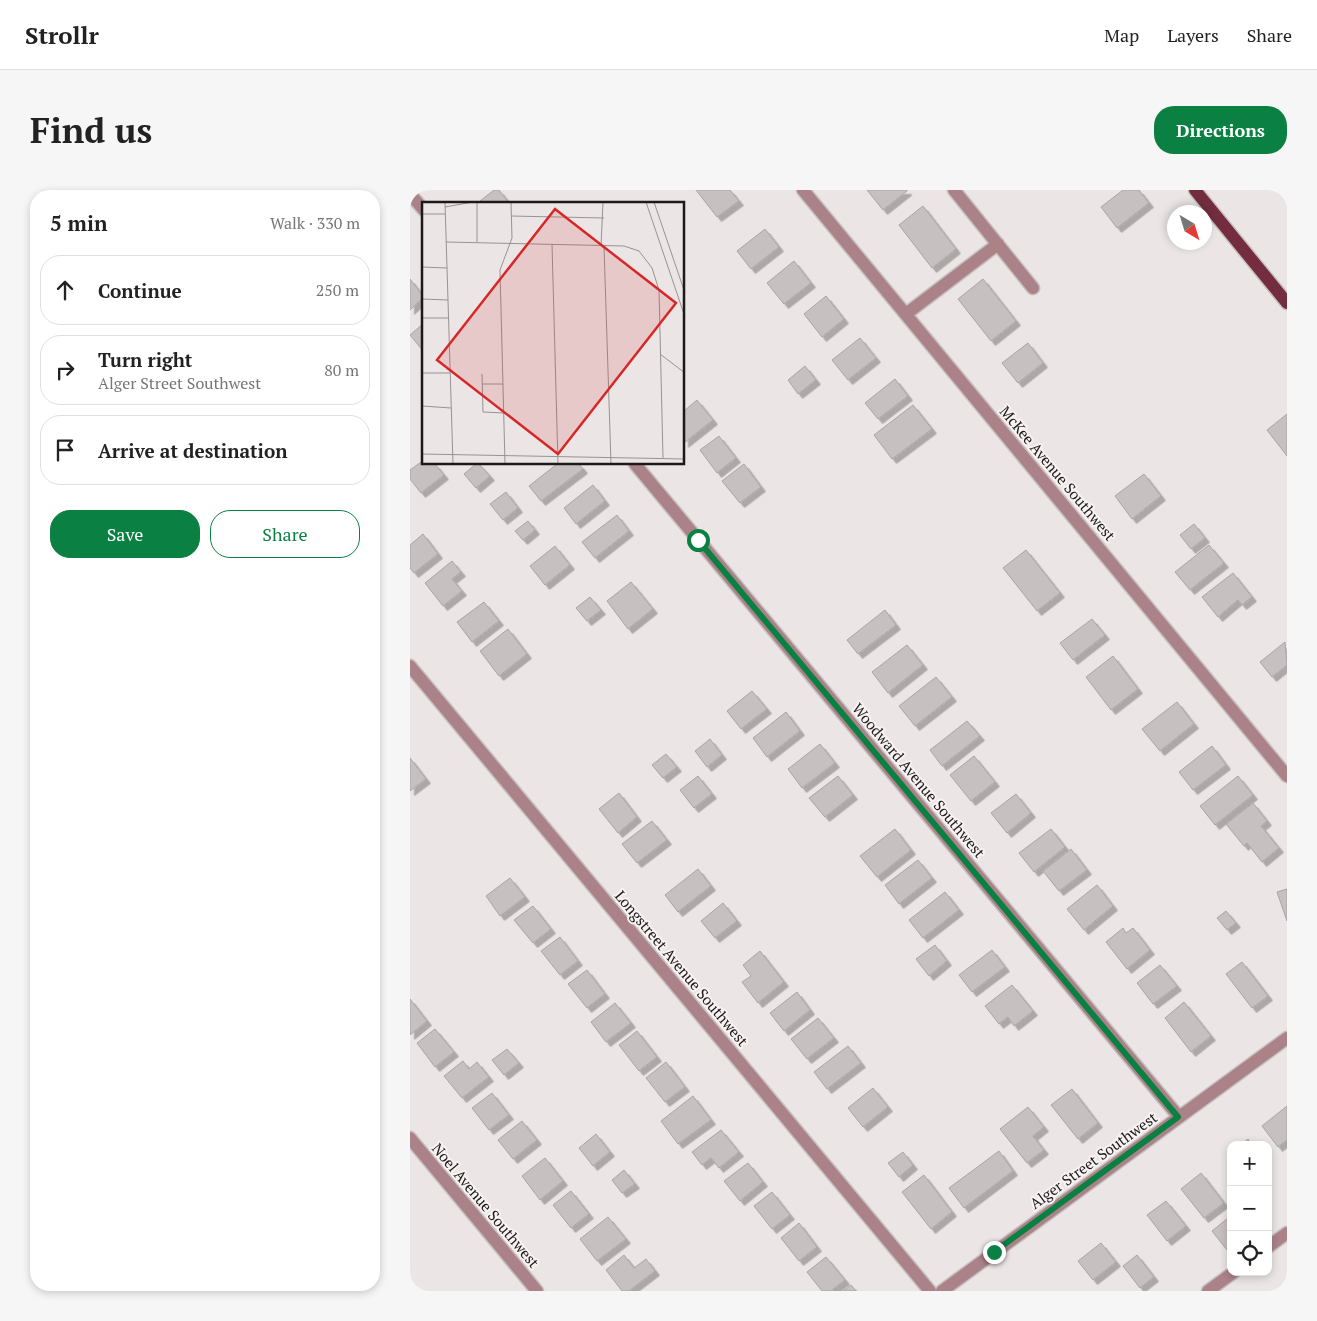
<!DOCTYPE html>
<meta charset="utf-8">
<style>
body{margin:0;font-family:"PT Serif",serif;background:#f6f6f6;color:#222}
.controls{position:absolute;right:15px;bottom:15px;display:grid;overflow:hidden;border-radius:10px;box-shadow:0 2px 8px #0003}
.controls button{width:45px;height:45px;display:grid;place-items:center;padding:0;border:0;border-bottom:1px solid #e0e0e0;background:#fff;color:#222;font:25px sans-serif}
.compass{position:absolute;left:757px;top:15px;width:45px;height:45px;border-radius:50%;background:#fff;box-shadow:0 2px 8px #0003;rotate:142deg}
.stop{position:absolute;width:15px;height:15px;margin:-11px;border:4px solid #0b8043;border-radius:50%;background:#fff}
.stop.end{background:#0b8043;border-color:#fff;box-shadow:0 1px 5px #0008}
.list{margin:0;padding:0;list-style:none}
h2{display:flex;justify-content:space-between;align-items:center;height:65px;margin:0;padding:0 20px;font-size:21px}
h2 small{font-size:16px;font-weight:400;color:#767676}
.list li{display:grid;grid-template-columns:32px 1fr auto;gap:15px;align-items:center;box-sizing:border-box;height:70px;margin:0 10px 10px;padding:0 10px;border:1px solid #e0e0e0;border-radius:20px}
.list b{display:block;font-size:19px;white-space:nowrap}
.list p{margin:0;font-size:16px;white-space:nowrap;color:#767676}
.list em{font-size:16px;font-style:normal;color:#767676}
.actions{display:flex;gap:10px;padding:15px 20px}
.actions a{flex:1;padding:11px 0;border:1px solid #0b8043;border-radius:20px;text-align:center;font-size:18px;color:#0b8043}
.actions .main{background:#0b8043;color:#fff}
.icon{flex:none;width:28px;height:28px;fill:none;stroke:currentColor;stroke-width:2;stroke-linecap:round;stroke-linejoin:round}
.map{position:relative;flex:none;width:877px;height:1101px;overflow:hidden;border-radius:20px}
header{display:flex;align-items:center;gap:30px;box-sizing:border-box;height:70px;padding:0 25px;background:#fff;border-bottom:1px solid #e0e0e0}
header strong{font-size:24px}
nav{display:flex;gap:28px;margin-inline-start:auto;font-size:18px}
.intro{display:flex;align-items:center;justify-content:space-between;box-sizing:border-box;height:120px;padding:0 30px}
h1{margin:0;font-size:35px}
.button{padding:12px 22px;border-radius:20px;background:#0b8043;color:#fff;font-size:18px;font-weight:700}
main{display:flex;gap:30px;padding:0 30px}
aside{flex:1;background:#fff;border-radius:20px;box-shadow:0 2px 8px #0003}
.map>svg:first-child{display:block}
</style>
<header>
<strong>Strollr</strong>
<nav><a>Map</a><a>Layers</a><a>Share</a></nav>
</header>
<div class="intro"><h1>Find us</h1><a class="button">Directions</a></div>
<main>
<aside>
<h2>5 min<small>Walk · 330 m</small></h2>
<ul class="list">
<li><svg class="icon" aria-label="ahead" viewBox="0 0 24 24"><path d="M12 20V5M6 11l6-6 6 6"/></svg><div><b>Continue</b></div><em>250 m</em></li>
<li><svg class="icon" aria-label="right" viewBox="0 0 24 24"><path d="M7 20v-9h11M14 6l5 5-5 5"/></svg><div><b>Turn right</b><p>Alger Street Southwest</p></div><em>80 m</em></li>
<li><svg class="icon" aria-label="arrive" viewBox="0 0 24 24"><path d="M6 21V4h12l-3 4 3 4H6"/></svg><div><b>Arrive at destination</b></div></li>
</ul>
<div class="actions"><a class="main">Save</a><a>Share</a></div>
</aside>
<div class="map">
<svg width="877" height="1101" viewBox="0 0 877 1101">
<defs>
<filter id="shadow"><feDropShadow dx="4.5" dy="4.5" stdDeviation="0" flood-color="#0004"/></filter>
</defs>
<rect width="100%" height="100%" fill="#ebe5e5"/>
<path fill="#c7c0c1" stroke="#aaa4a5" filter="url(#shadow)" d="M 84,0 L 89,0 L 100,14 L 72,14 L 70,11 Z
M 286,0 L 320,0 L 329,11 L 307,27 Z
M 457,0 L 497,0 L 497,1 L 473,20 Z
M 713,0 L 729,0 L 739,13 L 707,38 L 691,17 Z
M 513,16 L 546,59 L 522,78 L 489,35 Z
M 355,39 L 369,57 L 341,79 L 327,61 Z
M 384,71 L 401,93 L 374,114 L 357,93 Z
M 0,89 L 14,107 L 0,120 Z
M 573,89 L 606,131 L 581,151 L 548,109 Z
M 416,106 L 434,129 L 412,147 L 394,124 Z
M 14,133 L 14,162 L 0,145 Z
M 450,148 L 466,168 L 438,190 L 422,170 Z
M 618,153 L 633,173 L 608,193 L 592,173 Z
M 395,176 L 406,190 L 388,204 L 378,190 Z
M 485,189 L 498,206 L 468,229 L 455,213 Z
M 287,210 L 303,230 L 274,253 L 274,221 Z
M 503,215 L 522,239 L 482,269 L 464,245 Z
M 877,224 L 877,266 L 857,240 Z
M 309,246 L 326,268 L 307,283 L 290,260 Z
M 14,270 L 14,274 L 25,274 L 34,285 L 11,303 L 0,289 L 0,280 Z
M 66,274 L 69,274 L 80,286 L 66,298 L 54,284 Z
M 147,274 L 169,274 L 173,279 L 131,311 L 119,296 Z
M 334,274 L 351,297 L 330,313 L 312,291 Z
M 734,284 L 751,306 L 722,329 L 705,306 Z
M 183,295 L 195,311 L 166,334 L 154,318 Z
M 96,302 L 108,318 L 93,330 L 80,314 Z
M 207,325 L 219,341 L 185,368 L 172,352 Z
M 118,331 L 125,340 L 113,350 L 105,341 Z
M 784,334 L 795,348 L 781,359 L 770,345 Z
M 13,344 L 28,364 L 4,383 L 0,378 L 0,355 Z
M 799,355 L 814,373 L 780,400 L 765,382 Z
M 145,356 L 160,375 L 135,395 L 120,376 Z
M 616,360 L 650,403 L 627,421 L 593,378 Z
M 42,371 L 51,382 L 42,389 L 52,401 L 33,416 L 15,393 Z
M 823,383 L 842,407 L 832,415 L 828,410 L 808,427 L 792,407 Z
M 221,392 L 243,419 L 218,439 L 197,411 Z
M 180,407 L 191,420 L 177,431 L 166,418 Z
M 74,412 L 89,431 L 62,452 L 47,432 Z
M 475,420 L 486,435 L 448,464 L 437,450 Z
M 682,429 L 695,445 L 663,470 L 650,453 Z
M 98,439 L 117,464 L 89,486 L 70,461 Z
M 875,452 L 877,475 L 862,487 L 850,472 Z
M 497,455 L 513,475 L 478,503 L 462,482 Z
M 703,466 L 728,499 L 701,520 L 676,487 Z
M 526,487 L 542,507 L 505,536 L 489,516 Z
M 342,501 L 357,519 L 331,539 L 317,521 Z
M 767,512 L 784,534 L 750,561 L 732,539 Z
M 376,522 L 390,541 L 357,567 L 343,548 Z
M 557,531 L 570,546 L 532,576 L 520,560 Z
M 300,549 L 312,565 L 297,577 L 285,561 Z
M 410,554 L 425,573 L 392,598 L 378,579 Z
M 802,556 L 816,575 L 783,600 L 769,582 Z
M 256,564 L 267,577 L 253,588 L 242,575 Z
M 564,566 L 585,592 L 561,611 L 540,585 Z
M 0,568 L 16,589 L 0,601 Z
M 288,586 L 302,604 L 284,618 L 270,600 Z
M 428,586 L 443,605 L 415,627 L 399,608 Z
M 828,586 L 843,605 L 805,635 L 790,616 Z
M 209,603 L 227,627 L 208,643 L 189,619 Z
M 606,604 L 621,623 L 597,643 L 581,623 Z
M 843,613 L 857,631 L 851,636 L 869,658 L 852,672 L 837,653 L 834,656 L 816,634 Z
M 242,631 L 257,650 L 227,673 L 212,654 Z
M 485,639 L 501,660 L 467,687 L 450,666 Z
M 641,639 L 655,657 L 624,682 L 609,663 Z
M 661,659 L 677,680 L 649,701 L 633,681 Z
M 508,670 L 522,688 L 489,714 L 475,695 Z
M 288,679 L 301,696 L 268,722 L 255,705 Z
M 100,688 L 115,707 L 90,726 L 76,706 Z
M 687,695 L 703,716 L 674,740 L 657,719 Z
M 877,699 L 877,731 L 867,702 Z
M 535,702 L 549,720 L 513,748 L 499,730 Z
M 313,713 L 327,731 L 305,748 L 291,731 Z
M 123,716 L 141,739 L 123,753 L 104,730 Z
M 816,721 L 826,733 L 817,740 L 807,728 Z
M 713,738 L 716,743 L 723,738 L 740,760 L 717,779 L 696,752 Z
M 150,747 L 168,771 L 150,785 L 131,761 Z
M 525,755 L 537,771 L 519,786 L 506,769 Z
M 582,760 L 595,777 L 562,802 L 549,785 Z
M 350,761 L 374,792 L 348,813 L 332,792 L 341,786 L 333,775 Z
M 832,772 L 858,806 L 842,818 L 816,784 Z
M 750,775 L 767,796 L 743,814 L 727,793 Z
M 177,780 L 195,804 L 177,818 L 158,794 Z
M 602,795 L 623,821 L 604,836 L 598,827 L 589,834 L 575,816 Z
M 387,802 L 400,820 L 374,841 L 360,823 Z
M 0,809 L 17,831 L 0,845 Z
M 774,812 L 801,846 L 781,862 L 755,828 Z
M 205,813 L 221,833 L 196,852 L 181,832 Z
M 408,828 L 424,848 L 397,869 L 381,849 Z
M 25,839 L 44,862 L 25,877 L 7,853 Z
M 227,841 L 247,867 L 229,881 L 209,855 Z
M 438,856 L 451,873 L 417,899 L 404,882 Z
M 97,859 L 109,873 L 94,885 L 82,870 Z
M 53,871 L 59,879 L 67,872 L 79,887 L 52,908 L 34,886 Z
M 256,872 L 275,897 L 255,912 L 236,888 Z
M 463,898 L 478,917 L 453,937 L 438,918 Z
M 662,899 L 688,933 L 668,949 L 641,915 Z
M 82,903 L 99,925 L 79,940 L 62,918 Z
M 283,906 L 301,930 L 268,954 L 251,931 Z
M 877,916 L 877,950 L 868,957 L 852,936 Z
M 618,917 L 634,937 L 623,946 L 634,960 L 617,973 L 590,939 Z
M 112,931 L 127,950 L 103,969 L 88,950 Z
M 311,940 L 329,962 L 309,978 L 301,968 L 292,975 L 282,962 Z
M 186,944 L 200,962 L 183,976 L 169,958 Z
M 838,949 L 842,955 L 831,955 Z
M 589,961 L 603,981 L 554,1018 L 539,998 Z
M 493,962 L 503,975 L 489,987 L 478,973 Z
M 135,968 L 153,991 L 130,1010 L 112,986 Z
M 338,973 L 353,992 L 330,1011 L 314,991 Z
M 214,980 L 225,994 L 212,1003 L 202,990 Z
M 791,983 L 814,1013 L 794,1028 L 771,999 Z
M 514,985 L 542,1022 L 521,1039 L 492,1002 Z
M 161,1001 L 179,1024 L 161,1038 L 143,1015 Z
M 362,1002 L 380,1025 L 362,1039 L 344,1016 Z
M 756,1011 L 776,1036 L 757,1051 L 737,1025 Z
M 198,1027 L 216,1049 L 187,1071 L 170,1049 Z
M 818,1028 L 821,1031 L 821,1065 L 802,1041 Z
M 389,1033 L 407,1057 L 389,1071 L 371,1048 Z
M 691,1053 L 706,1072 L 683,1090 L 668,1071 Z
M 214,1065 L 224,1078 L 236,1069 L 245,1081 L 219,1101 L 212,1101 L 196,1080 Z
M 727,1065 L 744,1087 L 730,1098 L 713,1076 Z
M 416,1067 L 435,1090 L 421,1101 L 412,1101 L 397,1082 Z
M 441,1095 L 446,1101 L 433,1101 Z"/>
<g fill="none" stroke-linecap="round" stroke-linejoin="round">
<g stroke="#c6c0c0" stroke-width="15">
<path id="minor" d="M 393,0 L 877,586
M 544,0 L 623,98
M 0,4 L 14,20
M 496,124 L 588,54
M 225,274 L 769,927
M 0,476 L 520,1101
M 0,948 L 127,1101
M 858,1057 L 877,1043
M 532,1101 L 877,848
M 798,1101 L 824,1082"/>
</g>
<g stroke="#c6c0c0" stroke-width="15">
<path id="major" d="M 785,0 L 877,113"/>
</g>
<use href="#minor" stroke="#ac8289" stroke-width="12"/>
<use href="#major" stroke="#732d3e" stroke-width="12"/>
</g>
<g fill="none" stroke-linecap="round" stroke-linejoin="round">
<path stroke="#0b8043" stroke-width="6" d="M 288,350 L 768,927 L 584,1062"/>
</g>
<g text-anchor="middle" dominant-baseline="central" stroke-width="4" stroke-linejoin="round" paint-order="stroke">
<g font-size="15" fill="#1b1919" stroke="#f8f2f3">
<text transform="translate(648 283) rotate(50)">McKee Avenue Southwest</text>
<text transform="translate(509 590) rotate(50)">Woodward Avenue Southwest</text>
<text transform="translate(272 778) rotate(50)">Longstreet Avenue Southwest</text>
<text transform="translate(683 970) rotate(-36)">Alger Street Southwest</text>
<text transform="translate(76 1015) rotate(50)">Noel Avenue Southwest</text>
</g>
</g>
<g transform="translate(12 12)">
<rect width="262" height="262" fill="#ebe5e5"/>
<path fill="none" stroke="#989393" stroke-width="1" d="M 23,0 L 31,262M 55,0 L 55,40M 224,0 L 263,115M 232,0 L 263,91M 23,5 L 51,0M 0,12 L 23,12M 89,14 L 182,16M 24,40 L 202,44 L 217,49 L 230,66 L 237,88 L 241,256M 130,42 L 136,262M 179,44 L 181,0M 182,44 L 189,262M 0,65 L 25,66M 0,97 L 26,98M 0,116 L 26,116M 238,152 L 263,171M 0,171 L 28,171M 60,172 L 61,210 L 82,211M 60,182 L 81,182M 0,204 L 29,206M 0,252 L 263,257M 83,262 L 78,68 L 90,36 L 89,0"/>
<path fill="#d62828" fill-opacity="0.15" stroke="#d62828" stroke-width="2.5" d="M 133,7 L 254,101 L 136,252 L 15,158 Z"/>
<rect width="262" height="262" fill="none" stroke="#1b1919" stroke-width="2.5"/>
</g>
</svg>
<div class="controls">
<button>+</button>
<button>−</button>
<button><svg class="icon" aria-label="locate" viewBox="0 0 24 24"><circle cx="12" cy="12" r="6"/><path d="M12 2v4M12 18v4M2 12h4M18 12h4"/></svg></button>
</div>
<svg class="compass" viewBox="-18 -18 36 36"><path d="M0-13l5 13h-10z" fill="#e53935"/><path d="M0 13l5-13h-10z" fill="#767676"/></svg>
<div class="stop" style="left:288px;top:350px"></div>
<div class="stop end" style="left:584px;top:1062px"></div>
</div>
</main>
